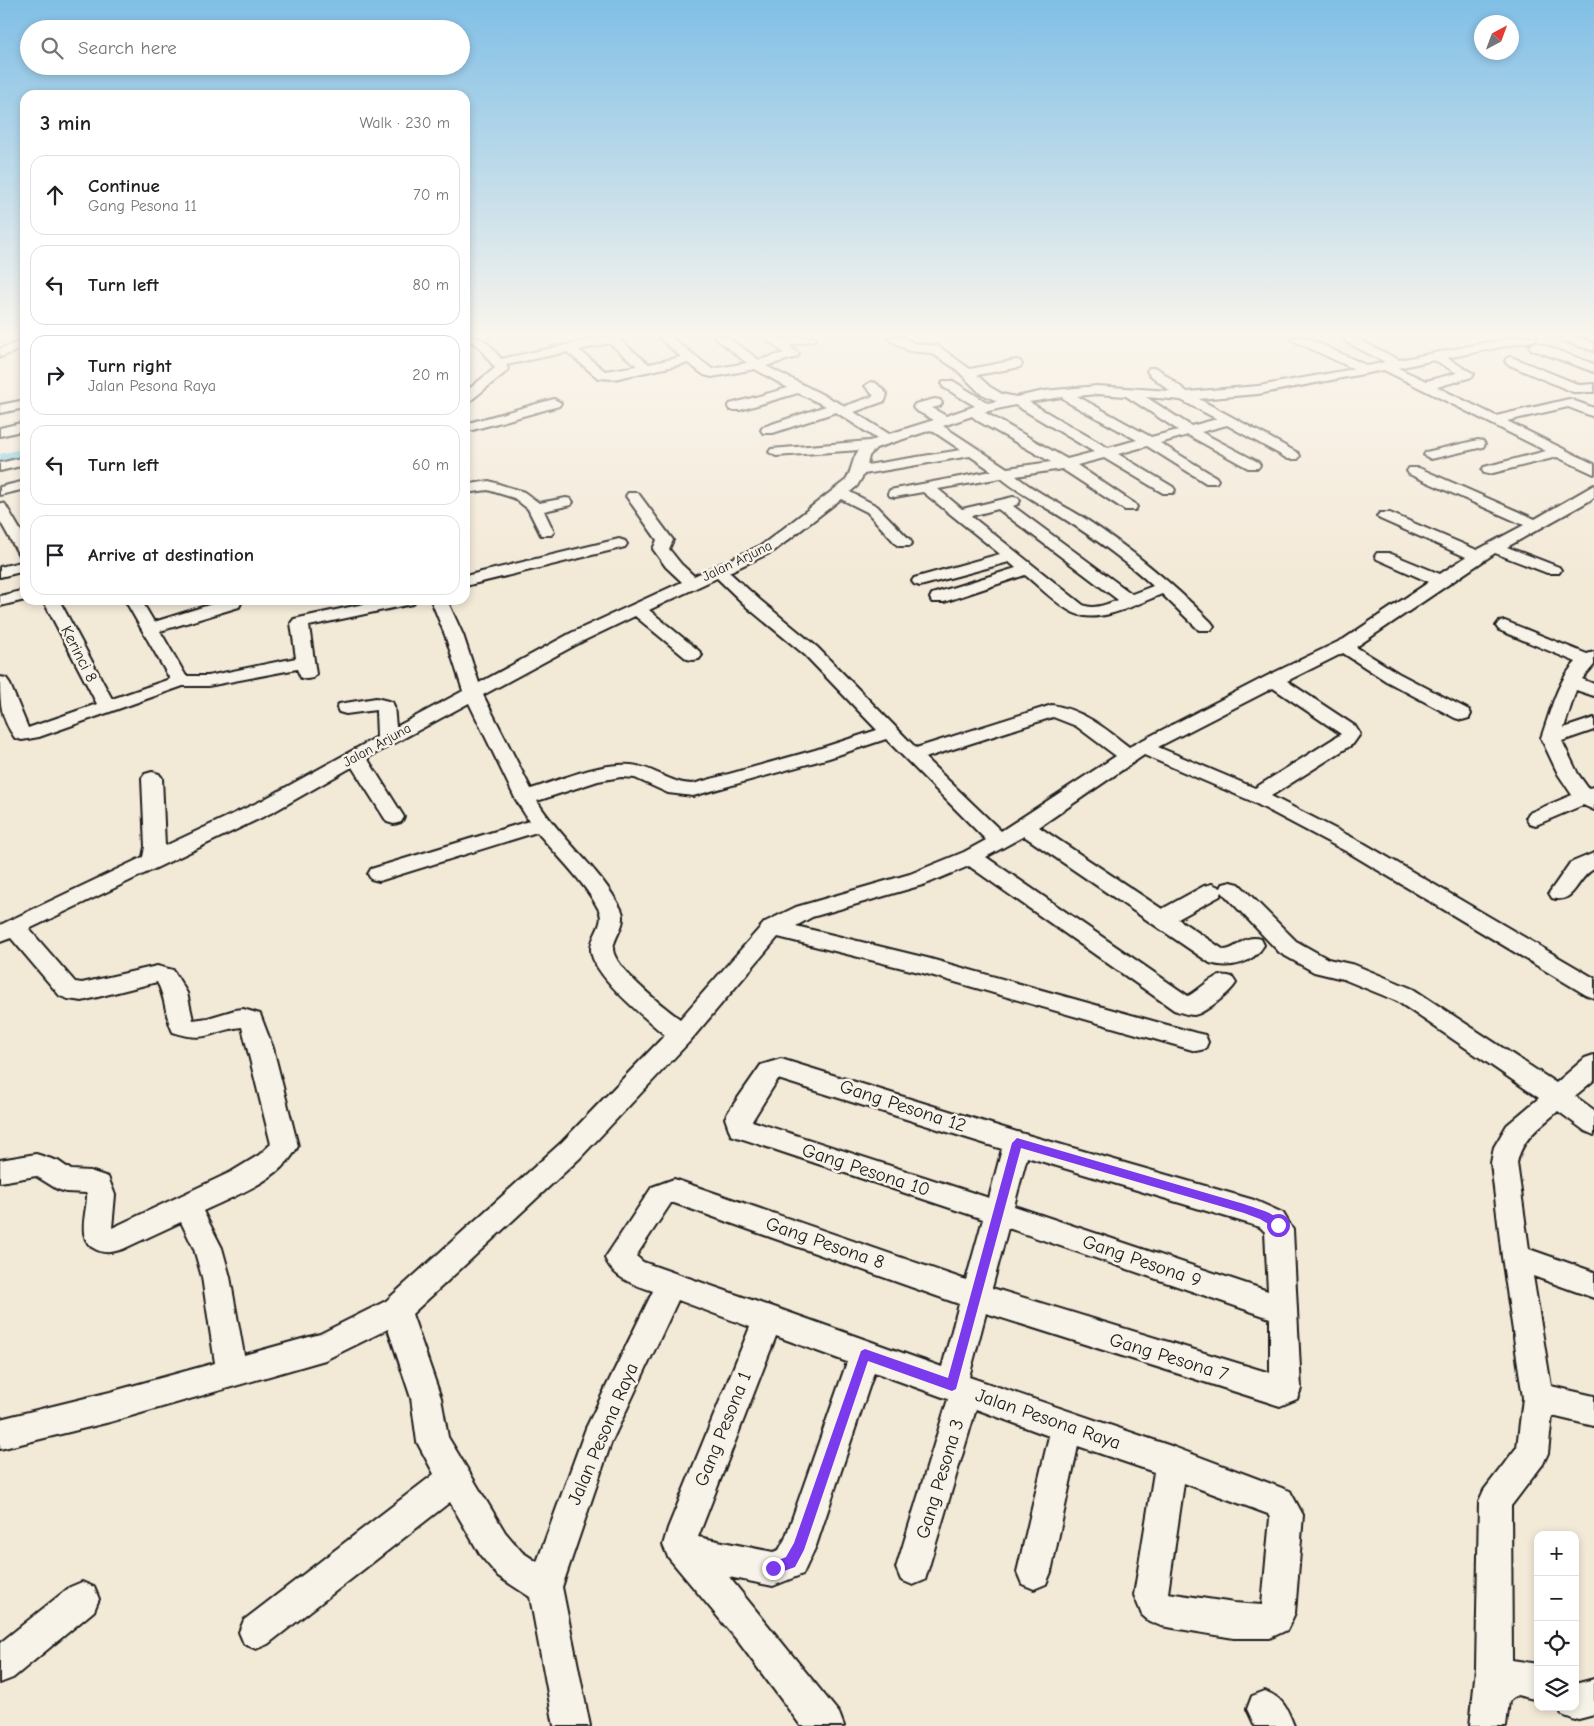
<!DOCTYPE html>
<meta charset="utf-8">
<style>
body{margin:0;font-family:"Comic Neue",sans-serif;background:#f2f2f2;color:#202124}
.controls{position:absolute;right:15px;bottom:15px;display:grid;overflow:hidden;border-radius:10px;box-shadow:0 2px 8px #0003}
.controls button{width:45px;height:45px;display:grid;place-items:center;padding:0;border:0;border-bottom:1px solid #e0e0e0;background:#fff;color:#202124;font:25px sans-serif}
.compass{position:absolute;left:1474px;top:15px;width:45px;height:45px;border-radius:50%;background:#fff;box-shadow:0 2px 8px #0003;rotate:41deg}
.stop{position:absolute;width:15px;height:15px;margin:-11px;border:4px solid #7c3aed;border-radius:50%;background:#fff}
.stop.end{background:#7c3aed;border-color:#fff;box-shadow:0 1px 5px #0008}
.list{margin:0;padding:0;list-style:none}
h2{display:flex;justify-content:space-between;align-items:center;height:65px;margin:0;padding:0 20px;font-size:21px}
h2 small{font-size:16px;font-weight:400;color:#757577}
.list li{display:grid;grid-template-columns:32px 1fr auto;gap:15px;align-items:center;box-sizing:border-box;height:80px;margin:0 10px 10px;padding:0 10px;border:1px solid #e0e0e0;border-radius:15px}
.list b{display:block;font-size:19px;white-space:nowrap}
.list p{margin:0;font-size:16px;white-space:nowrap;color:#757577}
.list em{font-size:16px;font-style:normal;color:#757577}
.icon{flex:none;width:28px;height:28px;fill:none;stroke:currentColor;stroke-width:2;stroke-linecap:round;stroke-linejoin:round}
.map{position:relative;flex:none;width:1594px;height:1726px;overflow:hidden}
.search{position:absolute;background:#fff;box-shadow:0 2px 8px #0003;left:20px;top:20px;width:450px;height:55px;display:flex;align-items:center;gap:12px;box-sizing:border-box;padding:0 18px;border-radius:28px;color:#757577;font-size:19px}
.panel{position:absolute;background:#fff;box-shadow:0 2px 8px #0003;left:20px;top:90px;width:450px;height:515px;border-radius:15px}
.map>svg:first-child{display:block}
</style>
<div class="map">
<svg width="1594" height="1726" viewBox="0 0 1594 1726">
<rect width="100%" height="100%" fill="#f3e9d7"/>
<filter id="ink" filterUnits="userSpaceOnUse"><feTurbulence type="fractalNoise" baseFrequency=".02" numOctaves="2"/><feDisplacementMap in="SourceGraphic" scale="10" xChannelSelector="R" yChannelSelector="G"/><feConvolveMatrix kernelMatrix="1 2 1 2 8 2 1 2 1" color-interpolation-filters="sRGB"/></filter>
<g filter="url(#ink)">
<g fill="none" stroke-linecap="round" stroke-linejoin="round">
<path stroke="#5a8793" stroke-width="4" d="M 489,338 L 493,337"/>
<path fill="#84cfe3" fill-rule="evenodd" d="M 25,448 L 25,456 L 0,462 L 0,454 Z"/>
<g stroke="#1c1c1c" stroke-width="4">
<path id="minor" d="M 465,337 C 484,335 490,345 501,359 L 603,337 L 616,337 L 649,364 L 681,357 L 658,337 L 671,337 L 712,369 L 747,363 L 714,337 L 727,337 L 759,360 L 784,353 L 764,337 L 777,337 L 782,340 L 797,337 L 817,337 L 815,340 L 789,346 L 799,354 L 797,357 L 766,366 L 845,406 L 874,396 L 865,386 L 871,382 L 876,383 L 887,394 L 885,401 L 854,412 L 889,434 L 934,420 L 915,410 L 913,407 L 915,404 L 935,399 L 940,400 L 942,403 L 940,406 L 932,408 L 946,416 L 975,406 L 943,387 L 942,384 L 943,381 L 953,381 L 988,403 L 997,401 L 980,393 L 955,368 L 931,353 L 909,351 L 890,340 L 888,337 L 902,337 L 916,344 L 938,346 L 970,369 L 1016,360 L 1020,361 L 1022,364 L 1020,367 L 977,375 L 990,387 L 1002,394 L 1016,397 L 1044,391 L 1097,386 L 1170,391 L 1149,374 L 1147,371 L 1149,368 L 1157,368 L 1187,392 L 1258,386 L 1354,369 L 1292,340 L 1290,337 L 1305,337 L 1368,366 L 1385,362 L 1346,342 L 1344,339 L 1346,337 L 1354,337 L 1399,360 L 1515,337 L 1537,337 L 1535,340 L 1531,341 L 1447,358 L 1474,374 L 1472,377 L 1437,387 L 1496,416 L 1569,399 L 1594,408 L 1594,417 L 1568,407 L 1507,421 L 1594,464 L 1594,474 L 1557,457 L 1489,474 L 1484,473 L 1482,470 L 1484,467 L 1546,451 L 1384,370 L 1258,394 L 1199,399 L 1298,453 L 1300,456 L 1298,459 L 1288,459 L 1227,425 L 1201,432 L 1258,462 L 1260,465 L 1258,468 L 1248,468 L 1188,435 L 1160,443 L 1216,477 L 1218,480 L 1216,483 L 1206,483 L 1147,446 L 1118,454 L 1173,487 L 1175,490 L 1173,493 L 1163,493 L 1104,458 L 1077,465 L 1135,504 L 1137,507 L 1135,510 L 1125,510 L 1062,469 L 1016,476 C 1037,493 1061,504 1084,518 C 1130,548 1172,583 1211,622 L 1214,626 L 1211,630 L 1199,630 L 1162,594 C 1139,603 1099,625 1074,613 C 1058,606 1040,587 1025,575 L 944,602 L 932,602 L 930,598 L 932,594 L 1016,568 L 1009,562 L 920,586 L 914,584 L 912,581 L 914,578 L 1000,554 L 923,492 L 895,497 L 890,496 L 888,493 L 890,490 L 895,489 L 992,471 L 970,456 L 864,474 L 857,486 L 850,492 L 877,506 L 910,540 L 912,543 L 910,546 L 898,546 L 867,512 L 841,499 L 774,551 L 729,572 L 760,600 L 817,647 L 916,748 L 1052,705 C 1083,710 1105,728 1129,747 L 1267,676 L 1344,639 L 1429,582 L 1377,559 L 1375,556 L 1377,553 L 1389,553 L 1440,574 L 1466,557 L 1380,519 L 1377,516 L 1380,513 L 1390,513 L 1477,550 L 1524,525 L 1409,474 L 1407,471 L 1409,468 L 1419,468 L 1535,519 L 1594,485 L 1594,497 L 1589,501 L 1507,547 L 1559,567 L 1561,570 L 1559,573 L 1547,573 L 1495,553 L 1356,647 L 1398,673 L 1469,710 L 1471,714 L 1469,718 L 1462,720 L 1455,718 L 1386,681 L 1343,653 L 1287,681 L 1355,726 L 1360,734 L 1353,744 L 1271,796 L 1365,844 L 1594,978 L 1594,998 L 1586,995 L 1351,854 L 1249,800 L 1144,755 L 1039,827 L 1162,909 L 1204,886 L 1212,884 L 1221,888 L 1223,884 L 1231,882 L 1239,884 L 1296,941 L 1328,959 L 1355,965 L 1413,989 L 1556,1083 L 1585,1058 L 1594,1055 L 1594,1080 L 1575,1096 L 1594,1110 L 1594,1135 L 1585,1131 L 1558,1111 C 1539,1128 1522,1138 1517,1163 L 1529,1249 L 1594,1272 L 1594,1298 L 1533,1276 L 1551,1386 L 1594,1396 L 1594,1426 L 1552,1416 L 1548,1453 L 1543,1464 L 1511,1506 L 1512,1660 L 1538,1664 L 1538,1700 L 1517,1695 L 1509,1701 L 1506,1726 L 1470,1726 L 1476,1668 L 1479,1501 L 1484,1490 L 1517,1447 L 1523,1398 L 1502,1257 L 1491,1163 L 1494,1147 L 1507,1125 L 1539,1098 L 1397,1001 L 1343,979 L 1314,972 L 1280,953 L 1222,892 L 1220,896 L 1178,919 L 1224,950 C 1240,949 1242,934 1261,939 L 1264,945 C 1253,964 1229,969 1210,963 L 1024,836 L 986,857 L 1188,996 C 1204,988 1213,971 1232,977 L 1236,983 C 1231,992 1204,1014 1194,1015 C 1187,1015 1180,1012 1174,1010 L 969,866 L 926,884 L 812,917 L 796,926 L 927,958 L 1196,1033 L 1205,1035 L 1208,1042 L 1205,1049 L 1196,1051 L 927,974 L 778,937 L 690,1041 L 580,1158 L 412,1314 L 441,1398 L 448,1437 L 505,1532 L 522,1552 L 537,1562 L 586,1428 L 653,1291 C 633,1284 614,1279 605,1258 L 652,1187 L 674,1179 L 966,1280 L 983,1219 L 731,1135 L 725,1118 L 729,1111 L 761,1065 L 781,1059 L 1017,1132 L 1254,1200 L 1283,1213 L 1293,1230 L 1301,1389 L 1297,1399 L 1280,1406 L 986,1313 L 969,1377 L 1171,1446 L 1290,1491 L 1303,1515 L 1295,1613 L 1287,1630 L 1270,1638 L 1234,1638 L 1161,1626 L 1149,1621 L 1142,1615 L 1134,1595 L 1154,1472 L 1078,1446 L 1051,1572 L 1046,1584 L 1034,1589 L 1022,1584 L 1017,1572 L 1049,1436 L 976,1409 L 925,1580 L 913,1585 L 901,1580 L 896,1568 L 948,1399 L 874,1372 L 816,1546 L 803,1574 L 773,1586 L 729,1577 L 839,1713 L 844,1726 L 801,1726 L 737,1640 L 668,1557 L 663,1545 L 668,1528 L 750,1327 L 678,1300 L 611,1443 L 562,1587 L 590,1726 L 554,1726 L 530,1597 L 498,1576 L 481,1556 L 450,1502 L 268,1644 L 256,1649 L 244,1644 L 239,1632 L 244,1620 L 434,1474 L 417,1442 L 411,1398 L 388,1329 L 325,1360 L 110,1422 L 0,1449 L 0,1419 L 110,1392 L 215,1363 L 202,1277 L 194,1249 L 181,1222 L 123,1249 C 113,1252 106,1254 97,1250 C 74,1240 88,1212 87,1193 L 66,1192 L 57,1189 L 36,1176 L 0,1182 L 0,1160 L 36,1154 L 58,1161 L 71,1170 L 90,1171 L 108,1177 L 115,1195 L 112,1228 L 231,1172 L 259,1155 L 271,1144 L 242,1027 C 211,1030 209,1044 173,1032 C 165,1017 166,998 157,982 L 82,1001 L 68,999 L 60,996 L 11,938 L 0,942 L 0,925 L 143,857 L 145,847 L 142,778 L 145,774 L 152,772 L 159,774 L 162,778 L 165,846 L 261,801 L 377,737 L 376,710 L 346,714 L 339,712 L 337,708 L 339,704 L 376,698 L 392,702 L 394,706 L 396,727 L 463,691 L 445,635 L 431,600 L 447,600 L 463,635 L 479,683 L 571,633 L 682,582 L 666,567 L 653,549 L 657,540 L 626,496 L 628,493 L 638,493 L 673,540 L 669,549 L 681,564 L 694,576 L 762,545 L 846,480 C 852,471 852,458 859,450 L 776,456 L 769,452 L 771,449 L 869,441 L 877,439 L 836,412 L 773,433 L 763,433 L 761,430 L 763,427 L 826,406 L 798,393 L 740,410 L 730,410 L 728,407 L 730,404 L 788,388 L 755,369 L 712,377 L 704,375 L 688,363 L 614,379 L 598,378 L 567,352 L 506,365 L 508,369 L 506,372 L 470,401 L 465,402 L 465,392 L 495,368 L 478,346 ZM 609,343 L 637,366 L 605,371 L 579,350 ZM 1434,360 L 1457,373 L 1426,381 L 1398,368 ZM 1097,394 L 1126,396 L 1178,430 L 1151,437 L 1077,396 ZM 1062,397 L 1069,403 L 1137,440 L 1108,448 L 1029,402 ZM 1146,397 L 1181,400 L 1217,419 L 1191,426 ZM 1015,405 L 1094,452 L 1067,459 L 984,412 ZM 972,416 L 978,421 L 1051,462 L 1007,468 L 943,426 ZM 931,430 L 961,450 L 867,465 L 869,456 L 876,448 ZM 1001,478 C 1022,495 1044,506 1066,520 C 1097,540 1126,561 1153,586 L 1132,594 L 1013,506 L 1018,504 L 1020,501 L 1018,498 L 1013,497 L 962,509 L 938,489 ZM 998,509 L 1118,600 C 1107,604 1094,610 1083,605 L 971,516 ZM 717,578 L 748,608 L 805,655 L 877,730 L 815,750 L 693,784 C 670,784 654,767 631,765 C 601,762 559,780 531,789 L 483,695 L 583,641 L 635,616 L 687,659 L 693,660 L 699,659 L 702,655 L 699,651 L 649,610 ZM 1273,688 L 1341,734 L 1255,788 L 1158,747 ZM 469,703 L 515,798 L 529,821 L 371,869 L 368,874 L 371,879 L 379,881 L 537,832 C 558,857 584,881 599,910 C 606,924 590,936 591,950 C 592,975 646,1019 665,1035 L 562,1142 L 386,1301 L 320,1334 L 244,1355 L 230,1277 L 222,1248 L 203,1211 C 236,1195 281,1180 298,1146 L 273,1048 L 260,1014 L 243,1009 L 235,1010 L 208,1018 L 193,1020 L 187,993 L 173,970 L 157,966 L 82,983 L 75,982 L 29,929 L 275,811 L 352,767 L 387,822 L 394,824 L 401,822 L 404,817 L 367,758 ZM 1053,717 L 1076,726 L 1116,756 L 1001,831 L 925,758 ZM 886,739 L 986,840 L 964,852 L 910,874 L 796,907 L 765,922 L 680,1019 C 665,1008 612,967 613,948 C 615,935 628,923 621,909 C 600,868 561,840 537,801 L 598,781 L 621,777 L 635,778 L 668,793 L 693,796 L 829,758 ZM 778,1079 L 1002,1149 L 989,1198 L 752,1121 ZM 1027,1157 L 1260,1227 L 1265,1232 L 1268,1291 L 1014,1206 ZM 671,1203 L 674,1203 L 959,1304 L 942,1367 L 768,1305 L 766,1305 L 643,1262 L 636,1256 ZM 1008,1228 L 1270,1318 L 1270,1373 L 992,1288 ZM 776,1336 L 847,1362 L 785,1539 L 779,1550 L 773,1552 L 698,1537 ZM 1184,1483 L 1268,1514 L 1270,1518 L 1262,1605 L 1234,1603 L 1168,1593 Z
M 1559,337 L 1575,337 L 1594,343 L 1594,351 L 1561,340 Z
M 25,340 L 25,348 L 0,357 L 0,349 Z
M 1535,342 L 1594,364 L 1594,372 L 1531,349 L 1529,346 Z
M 1511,357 L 1580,385 L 1594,384 L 1594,392 L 1573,392 L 1507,364 L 1505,361 L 1507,358 Z
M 554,399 L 561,403 L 559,406 L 465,432 L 465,424 Z
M 25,400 L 25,408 L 0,413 L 0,405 Z
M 25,422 L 25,430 L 0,436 L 0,428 Z
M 1478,440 L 1483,441 L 1485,444 L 1483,447 L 1431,459 L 1424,455 L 1426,452 Z
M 25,457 L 25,465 L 0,471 L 0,463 Z
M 25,481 L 25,489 L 0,495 L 0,487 Z
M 489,481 L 524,492 L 539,503 L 566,498 L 571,499 L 573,502 L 571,505 L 544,511 L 554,532 L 551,535 L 541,535 L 528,509 L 514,498 L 488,490 L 465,493 L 465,485 Z
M 0,503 L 5,504 L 25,538 L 25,557 L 19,555 L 0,521 Z
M 619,539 L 625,541 L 627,544 L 625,547 L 465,586 L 465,576 Z
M 25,561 L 25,571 L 0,577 L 0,567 Z
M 25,590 L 25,600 L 0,606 L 0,596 Z
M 43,600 L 59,600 L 112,699 L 170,679 L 125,600 L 141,600 L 154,622 L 225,600 L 239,600 L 241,603 L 239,607 L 160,631 L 186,676 L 208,676 L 296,658 L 291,623 L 294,619 L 373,602 L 373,600 L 415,600 L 413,604 L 407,605 L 309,626 L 316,674 L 313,678 L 307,679 L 301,678 L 297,669 L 208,686 L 183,686 L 39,737 L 22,740 L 15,738 C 0,717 0,701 0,677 L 6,678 L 9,682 L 28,728 L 97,704 Z
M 1505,621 L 1587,654 L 1594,652 L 1594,665 L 1582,679 L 1594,684 L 1594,696 L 1576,690 L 1564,728 L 1594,718 L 1594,730 L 1562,741 L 1578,774 L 1588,788 L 1594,787 L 1594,810 L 1583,805 L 1536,825 L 1529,823 L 1526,818 L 1529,813 L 1572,795 L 1558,774 L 1541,738 C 1551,711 1556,683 1576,662 L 1499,630 L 1496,626 L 1499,622 Z
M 1594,853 L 1594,869 C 1576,878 1575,905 1552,898 L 1549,893 L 1570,863 Z
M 82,1582 L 94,1587 L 99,1599 L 94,1611 L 13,1678 L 0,1683 L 0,1643 L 70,1587 Z
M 1594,1679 L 1594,1715 L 1575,1720 L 1562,1715 L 1559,1707 L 1575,1707 L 1575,1684 Z
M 1265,1691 C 1283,1698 1287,1708 1294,1726 L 1255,1726 L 1247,1709 L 1252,1696 Z"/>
</g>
<use href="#minor" fill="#f7f3e8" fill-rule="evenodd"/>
</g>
</g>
<linearGradient id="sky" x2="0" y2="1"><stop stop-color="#80bfe6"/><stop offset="0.58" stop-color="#faf5ed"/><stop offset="1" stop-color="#faf5ed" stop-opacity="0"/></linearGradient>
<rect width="1594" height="578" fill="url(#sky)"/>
<path fill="#7c3aed" d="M 1017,1138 L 1244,1204 C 1257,1209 1276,1212 1283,1225 L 1278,1230 L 1260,1219 L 1244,1213 L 1021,1148 L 956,1389 L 952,1391 L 868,1361 L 804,1550 L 795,1567 L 773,1575 L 769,1573 L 767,1568 L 769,1564 L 786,1557 L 794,1543 L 861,1351 L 865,1349 L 948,1378 L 1012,1143 Z"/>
<g text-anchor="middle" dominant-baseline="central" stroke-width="5" stroke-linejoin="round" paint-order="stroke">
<g font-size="14" fill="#1c1c1c" stroke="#f7f3e8">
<text transform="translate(737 561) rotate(-26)">Jalan Arjuna</text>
<text transform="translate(377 745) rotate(-29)">Jalan Arjuna</text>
</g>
<g font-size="16" fill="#1c1c1c" stroke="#f7f3e8">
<text transform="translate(79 654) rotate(63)">Kerinci 8</text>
</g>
<g font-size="19" fill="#1c1c1c" stroke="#f7f3e8">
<text transform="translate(903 1106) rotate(18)">Gang Pesona 12</text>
<text transform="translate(866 1170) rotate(18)">Gang Pesona 10</text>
<text transform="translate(825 1243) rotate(19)">Gang Pesona 8</text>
<text transform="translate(1142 1261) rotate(19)">Gang Pesona 9</text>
<text transform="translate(1169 1357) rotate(17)">Gang Pesona 7</text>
<text transform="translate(1048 1419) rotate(19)">Jalan Pesona Raya</text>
<text transform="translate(723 1429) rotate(-68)">Gang Pesona 1</text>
<text transform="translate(603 1434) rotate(-67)">Jalan Pesona Raya</text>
<text transform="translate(940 1479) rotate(-73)">Gang Pesona 3</text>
</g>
</g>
</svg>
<div class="controls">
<button>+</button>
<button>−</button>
<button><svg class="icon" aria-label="locate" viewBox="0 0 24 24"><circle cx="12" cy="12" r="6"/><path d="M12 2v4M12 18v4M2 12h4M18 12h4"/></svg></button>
<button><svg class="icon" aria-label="layers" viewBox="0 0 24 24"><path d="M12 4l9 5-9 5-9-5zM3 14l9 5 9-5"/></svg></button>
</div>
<svg class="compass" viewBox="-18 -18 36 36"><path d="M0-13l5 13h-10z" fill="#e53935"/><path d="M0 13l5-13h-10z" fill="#757577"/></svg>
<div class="stop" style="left:1278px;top:1225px"></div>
<div class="stop end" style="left:773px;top:1568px"></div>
<div class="search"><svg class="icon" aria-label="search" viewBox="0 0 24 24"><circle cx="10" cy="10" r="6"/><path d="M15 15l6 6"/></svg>Search here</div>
<section class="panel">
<h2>3 min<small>Walk · 230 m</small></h2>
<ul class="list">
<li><svg class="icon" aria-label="ahead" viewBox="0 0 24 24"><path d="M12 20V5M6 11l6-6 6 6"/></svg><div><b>Continue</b><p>Gang Pesona 11</p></div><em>70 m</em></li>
<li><svg class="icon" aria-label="left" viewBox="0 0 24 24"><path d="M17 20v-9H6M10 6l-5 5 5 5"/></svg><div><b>Turn left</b></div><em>80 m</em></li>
<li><svg class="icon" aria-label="right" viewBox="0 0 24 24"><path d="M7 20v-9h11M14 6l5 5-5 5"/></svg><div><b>Turn right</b><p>Jalan Pesona Raya</p></div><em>20 m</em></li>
<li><svg class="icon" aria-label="left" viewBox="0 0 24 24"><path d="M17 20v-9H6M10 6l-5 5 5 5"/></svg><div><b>Turn left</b></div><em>60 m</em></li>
<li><svg class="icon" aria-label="arrive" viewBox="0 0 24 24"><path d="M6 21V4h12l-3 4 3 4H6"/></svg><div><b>Arrive at destination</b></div></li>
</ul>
</section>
</div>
